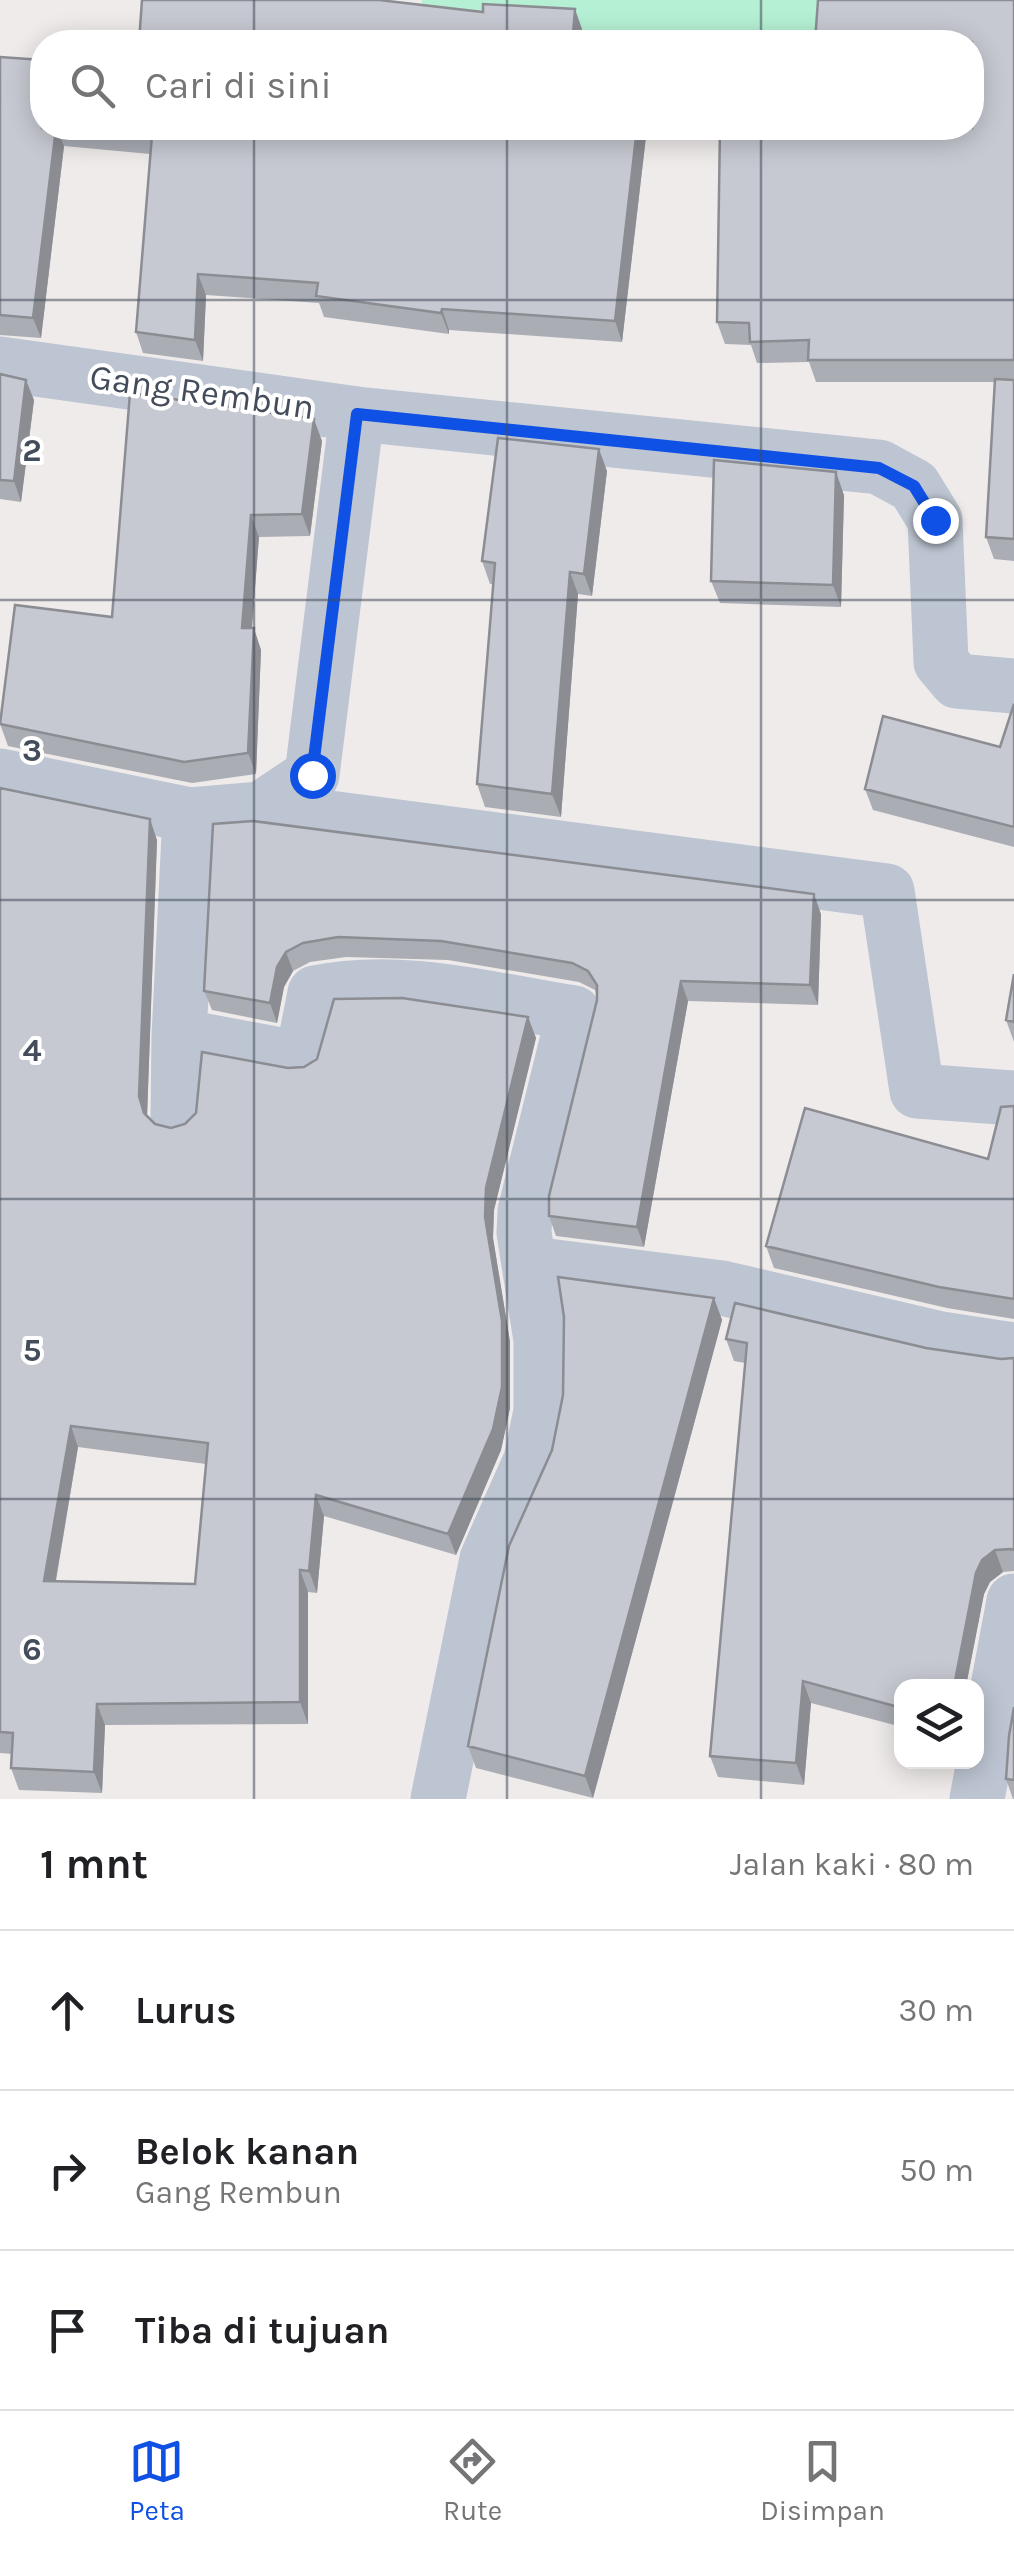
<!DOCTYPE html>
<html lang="id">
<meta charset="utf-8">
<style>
body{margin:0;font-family:Karla,sans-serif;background:#f2f2f2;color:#202124}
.controls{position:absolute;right:30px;bottom:30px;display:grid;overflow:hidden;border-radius:20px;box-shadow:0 5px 25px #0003}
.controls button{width:90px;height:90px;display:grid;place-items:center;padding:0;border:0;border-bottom:2px solid #e0e0e0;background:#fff;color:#202124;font:50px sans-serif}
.stop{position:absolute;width:30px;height:30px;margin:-22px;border:8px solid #0f50e5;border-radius:50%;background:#fff}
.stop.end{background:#0f50e5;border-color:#fff;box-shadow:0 2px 10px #0008}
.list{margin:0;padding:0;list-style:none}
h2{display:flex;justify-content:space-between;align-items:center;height:130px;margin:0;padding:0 40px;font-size:42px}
h2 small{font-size:32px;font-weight:400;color:#757577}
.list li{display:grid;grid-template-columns:65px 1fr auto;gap:30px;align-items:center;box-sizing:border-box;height:160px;padding:0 40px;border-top:2px solid #e0e0e0}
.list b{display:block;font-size:38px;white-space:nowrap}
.list p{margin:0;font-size:32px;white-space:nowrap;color:#757577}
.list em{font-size:32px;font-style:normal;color:#757577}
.icon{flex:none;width:55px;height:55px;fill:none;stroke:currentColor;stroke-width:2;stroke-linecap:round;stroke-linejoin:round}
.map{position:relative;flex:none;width:1014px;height:1799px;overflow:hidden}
.search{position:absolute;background:#fff;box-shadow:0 5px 25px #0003;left:30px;right:30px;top:30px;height:110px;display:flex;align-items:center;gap:25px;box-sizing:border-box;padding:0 35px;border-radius:40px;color:#757577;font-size:38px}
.sheet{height:610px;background:#fff}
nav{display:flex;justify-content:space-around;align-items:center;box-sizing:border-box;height:140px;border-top:2px solid #e0e0e0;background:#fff;font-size:28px;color:#757577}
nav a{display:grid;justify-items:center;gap:5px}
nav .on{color:#0f50e5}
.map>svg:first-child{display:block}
</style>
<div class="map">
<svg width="1014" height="1799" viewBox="0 0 1014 1799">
<rect width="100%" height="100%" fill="#efebeb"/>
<path fill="#b5f0d4" d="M 422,0 L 947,0 L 941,42 L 422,42 Z"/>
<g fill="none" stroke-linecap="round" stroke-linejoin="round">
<path stroke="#bdc5d2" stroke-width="55" d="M 0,364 L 357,414 L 879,467 L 914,486 L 935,520 L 941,662 L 957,681 L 1014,686
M 0,776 L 190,815 L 261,809 L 887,891 L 917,1091 L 1014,1098
M 261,809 L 312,775 L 357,414
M 190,815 L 179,1036 L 302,1059 L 315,993 C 400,975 490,1000 574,1013 L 525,1211 L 524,1233 L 541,1340 L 541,1411 L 531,1460 L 487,1559 L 438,1799
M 178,1118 L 179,1036
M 532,1264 L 722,1288 L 941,1339 L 1014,1350
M 977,1799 L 1014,1601"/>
</g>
<path fill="#abadb5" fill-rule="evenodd" d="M 1014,0 L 1014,561 L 994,559 L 986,537 L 995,382 L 816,382 L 809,362 L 757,363 L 751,345 L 725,344 L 717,322 L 972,128 Z
M 0,57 L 42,128 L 647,128 L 622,342 L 449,330 L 449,334 L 324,317 L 319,303 L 206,295 L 203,361 L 143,353 L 136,332 L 150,154 L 64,146 L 41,338 L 0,335 Z
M 0,374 L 34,400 L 21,502 L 0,499 Z
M 322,441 L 310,536 L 259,537 L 252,628 L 261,650 L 256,774 L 192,783 L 8,746 L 0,724 L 112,617 Z
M 607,471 L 592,596 L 578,594 L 561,817 L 485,807 L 477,784 L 493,584 L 490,584 L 482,561 Z
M 844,495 L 841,607 L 720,603 L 711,581 Z
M 1014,704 L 1014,847 L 873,810 L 865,789 L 1000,747 Z
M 0,788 L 157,840 L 147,1116 L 155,1124 L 171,1128 L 185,1124 L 288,1068 L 304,1067 L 528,1017 L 536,1038 L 494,1210 L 493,1238 L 510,1342 L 510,1408 L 501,1450 L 456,1555 L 324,1516 L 317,1593 L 308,1592 L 308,1724 L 105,1725 L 102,1793 L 19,1790 L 11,1768 L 12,1754 L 0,1753 ZM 78,1447 L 206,1464 L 195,1584 L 56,1581 Z
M 213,824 L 821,914 L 818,1005 L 688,1001 L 644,1247 L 556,1236 L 549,1216 L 597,1000 L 595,990 L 579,982 L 448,960 L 346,957 L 310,962 L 293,971 L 284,987 L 277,1023 L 212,1010 L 204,991 Z
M 1014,974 L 1014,1042 L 1006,1020 Z
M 1014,1106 L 1014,1319 L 947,1308 L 774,1268 L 766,1246 L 988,1159 Z
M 714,1298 L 722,1320 L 593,1798 L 476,1768 L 468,1746 Z
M 726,1339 L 926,1348 L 1001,1359 L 1014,1358 L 1014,1571 L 1003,1572 L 990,1582 L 984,1594 L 966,1686 L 902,1686 L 902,1727 L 811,1703 L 804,1785 L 718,1777 L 710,1756 L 745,1363 L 734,1361 Z
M 1014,1707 L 1014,1799 L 1013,1799 L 1006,1779 Z"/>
<path fill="#8b8d93" d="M 575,9 L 582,29 L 582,42 L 573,34 Z
M 56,128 L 64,146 L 41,338 L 33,318 Z
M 637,128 L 647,128 L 622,342 L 615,321 Z
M 198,274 L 206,295 L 203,361 L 195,340 Z
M 442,309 L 449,330 L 449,334 L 441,313 Z
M 26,380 L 34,400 L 21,502 L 14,481 Z
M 314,419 L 322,441 L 310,536 L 302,514 Z
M 599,449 L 607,471 L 592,596 L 584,574 Z
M 836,472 L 844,495 L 841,607 L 833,585 Z
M 251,515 L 259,537 L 250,649 L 242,628 Z
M 570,572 L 578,594 L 561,817 L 552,794 Z
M 254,628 L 261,650 L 256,774 L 248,753 Z
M 150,819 L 157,840 L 147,1118 L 144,1113 L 139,1096 Z
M 814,894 L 821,914 L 818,1005 L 810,985 Z
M 286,952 L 293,971 L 284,987 L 277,1023 L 270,1003 L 277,967 Z
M 681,981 L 688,1001 L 644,1247 L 637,1227 Z
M 528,1017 L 536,1038 L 494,1210 L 493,1238 L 510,1342 L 510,1408 L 501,1450 L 456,1555 L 448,1534 L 485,1217 L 486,1188 Z
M 714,1298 L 722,1320 L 593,1798 L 585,1776 Z
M 71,1426 L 78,1447 L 52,1602 L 44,1581 Z
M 316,1495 L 324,1516 L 317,1593 L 309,1571 Z
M 995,1550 L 1003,1572 L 990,1582 L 984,1594 L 966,1686 L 954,1686 L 976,1573 L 982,1560 Z
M 300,1570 L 308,1592 L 308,1724 L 300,1702 Z
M 803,1681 L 811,1703 L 804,1785 L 796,1763 Z
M 97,1704 L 105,1725 L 102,1793 L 94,1772 Z"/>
<path fill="#c7c9d2" stroke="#8b8d93" stroke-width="2.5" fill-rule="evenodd" d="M 142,0 L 379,0 L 483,12 L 483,4 L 575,9 L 573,34 L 648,37 L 647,42 L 139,42 Z
M 818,0 L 1014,0 L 1014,360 L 808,360 L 809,340 L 750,342 L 749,323 L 717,322 L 720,128 L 972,128 L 972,42 L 815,42 Z
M 0,57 L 42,60 L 42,128 L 56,128 L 33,318 L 0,315 Z
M 79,128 L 637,128 L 615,321 L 442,309 L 441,313 L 316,296 L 318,283 L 198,274 L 195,340 L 136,332 L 152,135 Z
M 0,374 L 26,380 L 14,481 L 0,480 Z
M 995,379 L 1014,380 L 1014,539 L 986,537 Z
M 130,393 L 314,419 L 302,514 L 251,515 L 242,628 L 254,628 L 248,753 L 184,762 L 0,724 L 15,605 L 112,617 Z
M 498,438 L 599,449 L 584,574 L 570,572 L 552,794 L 477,784 L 495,563 L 482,561 Z
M 714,460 L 836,472 L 833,585 L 711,581 Z
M 1014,704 L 1014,827 L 865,789 L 883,716 L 1000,747 Z
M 0,788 L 150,819 L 139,1096 L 144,1113 L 155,1124 L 171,1128 L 185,1124 L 196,1113 L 202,1052 L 288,1068 L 304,1067 L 317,1059 L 334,999 L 402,998 L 528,1017 L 486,1188 L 485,1217 L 502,1321 L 502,1387 L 493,1429 L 448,1534 L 316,1495 L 309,1571 L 300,1570 L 300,1702 L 97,1704 L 94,1772 L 11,1768 L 13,1733 L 0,1732 ZM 71,1426 L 208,1443 L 195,1584 L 44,1581 Z
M 253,821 L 814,894 L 810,985 L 681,981 L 637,1227 L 549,1216 L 549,1196 L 597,1000 L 597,985 L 588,971 L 572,963 L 441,941 L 338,937 L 303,943 L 286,952 L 277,967 L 270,1003 L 204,991 L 213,824 Z
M 1014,974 L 1014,1022 L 1006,1020 Z
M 1014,1106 L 1014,1299 L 939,1287 L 766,1246 L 805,1108 L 988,1159 L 1001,1107 Z
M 558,1277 L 714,1298 L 585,1776 L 468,1746 L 509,1546 L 552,1450 L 563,1395 L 564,1317 Z
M 735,1303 L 926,1348 L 1001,1359 L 1014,1358 L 1014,1550 L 1011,1549 L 995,1550 L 982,1560 L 976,1573 L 954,1686 L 902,1686 L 902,1708 L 803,1681 L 796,1763 L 710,1756 L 747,1343 L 726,1339 Z
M 1014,1707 L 1014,1780 L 1006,1779 L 1009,1736 Z"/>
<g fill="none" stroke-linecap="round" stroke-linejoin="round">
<path stroke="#0f50e5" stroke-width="12" d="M 312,775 L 357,414 L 879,468 L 914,486 L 935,520"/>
</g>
<path fill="none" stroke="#434c5a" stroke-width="2.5" stroke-opacity="0.55" d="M 254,0 L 254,42M 507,0 L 507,42M 761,0 L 761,42M 254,128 L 254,1799M 507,128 L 507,1799M 761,128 L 761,1799M 0,300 L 1014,300M 0,600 L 1014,600M 0,900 L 1014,900M 0,1199 L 1014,1199M 0,1499 L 1014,1499"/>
<g text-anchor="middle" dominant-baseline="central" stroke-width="8" stroke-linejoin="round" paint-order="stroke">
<g font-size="35" fill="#434c5a" stroke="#fff">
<text transform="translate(202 392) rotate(8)">Gang Rembun</text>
</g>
</g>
<g font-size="32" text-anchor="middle" font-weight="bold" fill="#434c5a" stroke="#fff" stroke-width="8" stroke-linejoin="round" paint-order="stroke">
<text x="32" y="461">2</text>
<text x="32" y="761">3</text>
<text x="32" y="1061">4</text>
<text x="32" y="1361">5</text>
<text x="32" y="1660">6</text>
</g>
</svg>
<div class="controls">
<button><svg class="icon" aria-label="layers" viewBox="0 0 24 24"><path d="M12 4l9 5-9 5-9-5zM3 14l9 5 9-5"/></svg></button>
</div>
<div class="stop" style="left:312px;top:775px"></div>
<div class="stop end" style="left:935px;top:520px"></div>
<div class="search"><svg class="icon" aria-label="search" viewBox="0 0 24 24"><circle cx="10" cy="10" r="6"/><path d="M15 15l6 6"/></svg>Cari di sini</div>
</div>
<section class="sheet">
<h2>1 mnt<small>Jalan kaki · 80 m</small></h2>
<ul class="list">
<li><svg class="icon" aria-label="ahead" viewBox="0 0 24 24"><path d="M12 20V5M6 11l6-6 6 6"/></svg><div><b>Lurus</b></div><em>30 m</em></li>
<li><svg class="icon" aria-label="right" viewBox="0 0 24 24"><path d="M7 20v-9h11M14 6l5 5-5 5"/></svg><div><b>Belok kanan</b><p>Gang Rembun</p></div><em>50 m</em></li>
<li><svg class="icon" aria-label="arrive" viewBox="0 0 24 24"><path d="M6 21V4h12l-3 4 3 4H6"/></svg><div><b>Tiba di tujuan</b></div></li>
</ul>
</section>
<nav>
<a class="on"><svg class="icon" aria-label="map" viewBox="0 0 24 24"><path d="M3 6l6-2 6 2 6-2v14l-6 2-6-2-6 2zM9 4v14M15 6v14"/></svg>Peta</a>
<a><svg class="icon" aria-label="directions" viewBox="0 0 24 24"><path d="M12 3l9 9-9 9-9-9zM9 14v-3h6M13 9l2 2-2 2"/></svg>Rute</a>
<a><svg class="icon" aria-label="saved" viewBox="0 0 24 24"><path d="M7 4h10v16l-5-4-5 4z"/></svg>Disimpan</a>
</nav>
